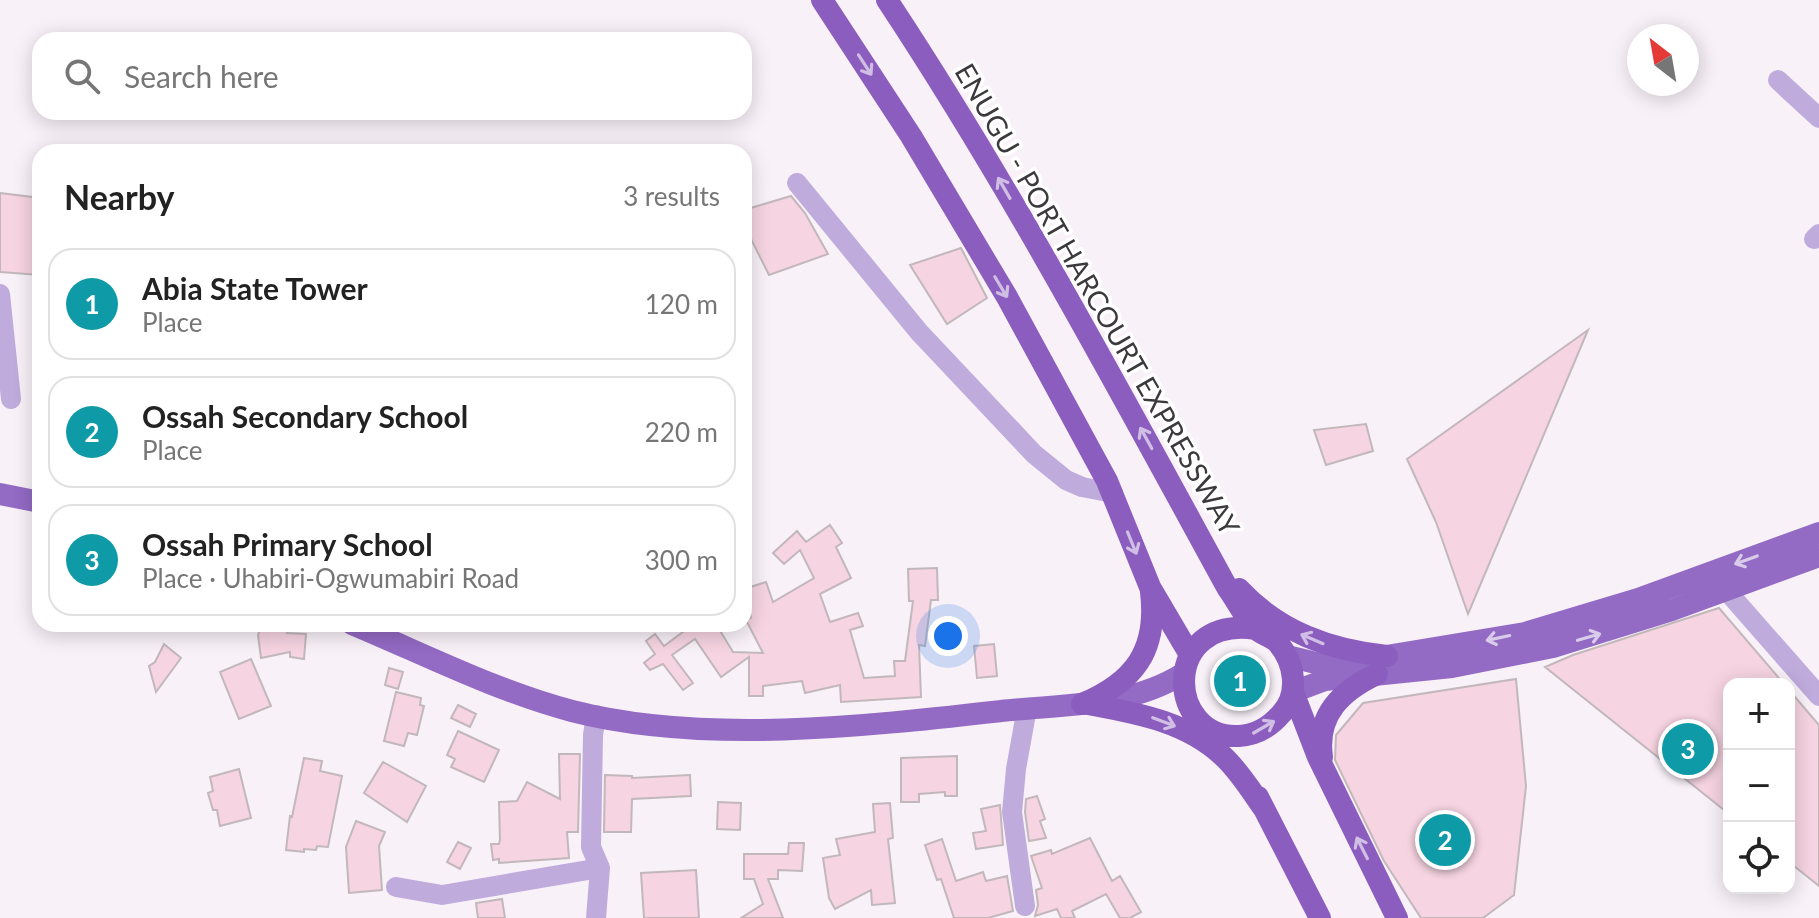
<!DOCTYPE html>
<meta charset="utf-8">
<style>
body{margin:0;font-family:Lato,sans-serif;background:#f2f2f2;color:#222}
.controls{position:absolute;right:24px;bottom:24px;display:grid;overflow:hidden;border-radius:16px;box-shadow:0 4px 20px #0003}
.controls button{width:72px;height:72px;display:grid;place-items:center;padding:0;border:0;border-bottom:2px solid #e0e0e0;background:#fff;color:#222;font:40px sans-serif}
.compass{position:absolute;left:1627px;top:24px;width:72px;height:72px;border-radius:50%;background:#fff;box-shadow:0 4px 20px #0003;rotate:329deg}
.you{position:absolute;left:948px;top:636px;width:28px;height:28px;margin:-20px;border:6px solid #fff;border-radius:50%;background:#1a73e8;box-shadow:0 0 0 12px #1a73e833}
.badge{display:grid;place-items:center;width:52px;height:52px;border-radius:50%;background:#836a05;color:#fff;font-size:26px;font-weight:700}
.pin{position:absolute;translate:-50% -50%;border:4px solid #fff;box-shadow:0 2px 8px #0006}
.list{margin:0;padding:0;list-style:none}
h2{display:flex;justify-content:space-between;align-items:center;height:104px;margin:0;padding:0 32px;font-size:34px}
h2 small{font-size:26px;font-weight:400;color:#767676}
.list li{display:grid;grid-template-columns:52px 1fr auto;gap:24px;align-items:center;box-sizing:border-box;height:112px;margin:0 16px 16px;padding:0 16px;border:2px solid #e0e0e0;border-radius:24px}
.list b{display:block;font-size:30px;white-space:nowrap}
.list p{margin:0;font-size:26px;white-space:nowrap;color:#767676}
.list em{font-size:26px;font-style:normal;color:#767676}
.icon{flex:none;width:44px;height:44px;fill:none;stroke:currentColor;stroke-width:2;stroke-linecap:round;stroke-linejoin:round}
.map{position:relative;flex:none;width:1819px;height:918px;overflow:hidden}
.search{position:absolute;background:#fff;box-shadow:0 4px 20px #0003;left:32px;top:32px;width:720px;height:88px;display:flex;align-items:center;gap:20px;box-sizing:border-box;padding:0 28px;border-radius:24px;color:#767676;font-size:30px}
.panel{position:absolute;background:#fff;box-shadow:0 4px 20px #0003;left:32px;top:144px;width:720px;height:488px;border-radius:24px}
.map>svg:first-child{display:block}
</style>
<div class="map">
<svg width="1819" height="918" viewBox="0 0 1819 918">
<rect width="100%" height="100%" fill="#f9f1f8"/>
<path fill="#f6d4e1" stroke="#c2b8bb" stroke-width="2" d="M 0,193 L 40,198 L 40,275 L 0,272 Z
M 791,196 L 805,213 L 828,254 L 769,275 L 744,225 L 744,210 Z
M 961,248 L 987,298 L 947,324 L 910,265 Z
M 1588,330 L 1468,614 L 1436,522 L 1407,459 Z
M 1366,424 L 1373,451 L 1326,465 L 1314,430 Z
M 830,525 L 842,543 L 836,547 L 851,578 L 820,594 L 830,622 L 858,613 L 863,626 L 850,630 L 864,678 L 895,676 L 894,661 L 905,661 L 913,601 L 909,601 L 908,569 L 937,568 L 938,600 L 931,600 L 925,646 L 919,645 L 921,697 L 841,702 L 840,685 L 805,693 L 802,681 L 763,686 L 763,696 L 749,696 L 749,657 L 721,677 L 695,639 L 672,655 L 693,683 L 683,690 L 663,664 L 650,670 L 644,663 L 655,654 L 646,641 L 655,634 L 664,646 L 688,628 L 685,624 L 716,624 L 733,652 L 763,653 L 746,620 L 751,618 L 744,589 L 766,582 L 773,602 L 814,578 L 800,550 L 784,564 L 773,553 L 797,531 L 806,542 Z
M 1719,608 L 1784,684 L 1729,684 L 1729,814 L 1545,667 L 1573,655 Z
M 262,624 L 291,624 L 287,633 L 306,634 L 304,659 L 290,657 L 290,652 L 261,658 L 258,635 Z
M 164,644 L 181,658 L 156,692 L 149,666 L 155,662 Z
M 994,644 L 997,676 L 977,678 L 974,646 Z
M 251,659 L 271,706 L 239,719 L 220,672 Z
M 389,668 L 403,672 L 398,689 L 385,685 Z
M 1516,679 L 1526,786 L 1514,895 L 1483,918 L 1421,918 L 1384,861 L 1335,760 L 1336,735 L 1363,703 Z
M 1789,690 L 1819,725 L 1819,886 L 1789,862 Z
M 396,692 L 421,698 L 420,705 L 424,706 L 417,735 L 408,733 L 404,746 L 384,741 Z
M 458,705 L 476,714 L 470,727 L 451,718 Z
M 458,731 L 499,750 L 484,782 L 451,767 L 455,759 L 447,755 Z
M 559,754 L 580,754 L 578,832 L 567,832 L 569,858 L 499,863 L 499,859 L 493,860 L 491,844 L 499,844 L 500,840 L 499,802 L 517,801 L 527,782 L 560,799 Z
M 957,756 L 957,796 L 945,796 L 945,792 L 919,794 L 919,802 L 901,802 L 901,758 Z
M 304,758 L 322,761 L 320,771 L 342,776 L 328,847 L 317,846 L 316,850 L 304,849 L 304,852 L 286,850 L 290,816 L 292,817 Z
M 383,762 L 426,786 L 407,822 L 364,793 Z
M 239,769 L 251,818 L 220,826 L 217,810 L 213,810 L 208,793 L 213,791 L 210,777 Z
M 605,775 L 632,776 L 632,778 L 690,775 L 691,796 L 632,799 L 631,832 L 604,832 Z
M 1037,796 L 1045,819 L 1040,821 L 1046,838 L 1029,841 L 1025,812 L 1026,799 Z
M 718,802 L 741,803 L 740,830 L 717,829 Z
M 890,803 L 893,838 L 888,839 L 895,903 L 872,905 L 871,890 L 835,909 L 829,898 L 823,858 L 840,855 L 836,839 L 875,832 L 873,804 Z
M 1000,805 L 1003,845 L 976,849 L 973,833 L 986,831 L 981,809 Z
M 356,821 L 385,832 L 379,846 L 382,890 L 349,893 L 346,847 Z
M 1090,838 L 1112,881 L 1120,876 L 1141,912 L 1130,918 L 1120,918 L 1106,894 L 1072,911 L 1075,918 L 1061,918 L 1057,909 L 1035,916 L 1038,905 L 1036,890 L 1042,888 L 1031,856 L 1051,850 L 1052,854 Z
M 942,839 L 956,881 L 983,872 L 986,881 L 1007,876 L 1013,911 L 988,918 L 954,918 L 941,879 L 937,880 L 925,845 Z
M 458,842 L 471,848 L 460,869 L 447,862 Z
M 789,843 L 804,843 L 802,871 L 778,870 L 778,879 L 768,879 L 783,918 L 741,918 L 763,904 L 754,879 L 744,879 L 744,854 L 788,854 Z
M 696,870 L 699,918 L 644,918 L 641,873 Z
M 502,899 L 505,918 L 478,918 L 476,903 Z"/>
<g fill="none" stroke-linecap="round" stroke-linejoin="round">
<path stroke="#bfabdc" stroke-width="20" d="M 1778,80 L 1819,118
M 797,183 L 919,332 L 1034,454 L 1066,480 L 1082,487 L 1113,493
M 1814,239 L 1819,234
M 0,294 L 11,399
M 1726,590 L 1819,696
M 596,715 L 593,735 L 591,847 L 600,868 L 596,918
M 396,887 L 442,895 L 600,868
M 1025,906 L 1012,812 L 1016,769 L 1027,708"/>
<path stroke="#936ac4" stroke-width="22" d="M 0,494 L 40,502
M 352,624 C 424,654 496,691 572,711 C 704,745 868,726 1001,711 C 1063,704 1129,708 1184,673
M 1287,656 L 1320,664 L 1350,662 L 1525,633 L 1638,599 L 1819,533
M 1293,692 L 1325,680 L 1452,667 L 1553,647 L 1672,610 L 1819,556"/>
<path stroke="#8b5dbf" stroke-width="22" d="M 822,0 L 911,136 L 1007,297 L 1107,481 L 1150,587 L 1190,655
M 887,0 C 1012,189 1119,390 1228,589 C 1237,601 1245,619 1256,629 C 1262,635 1271,636 1277,642 C 1295,662 1300,694 1281,714 C 1270,727 1256,735 1239,736 C 1166,740 1160,615 1256,629
M 1239,589 C 1279,632 1330,650 1387,656
M 1293,692 L 1318,757 L 1397,918
M 1082,704 C 1134,682 1158,651 1151,592
M 1088,704 C 1137,713 1189,722 1226,759 C 1241,774 1252,792 1264,809
M 1322,757 C 1316,715 1341,691 1377,674
M 1258,797 L 1320,918"/>
</g>
<defs><path id="oneway-shaft" d="M-6 0H5M1.5-3L5.5 0L1.5 3" fill="none" stroke-width="1.6" stroke-linecap="round" stroke-linejoin="round" transform="scale(2)"/></defs>
<g stroke="#d1bee5">
<use href="#oneway-shaft" transform="translate(865 65) rotate(57)"/>
<use href="#oneway-shaft" transform="translate(1004 188) rotate(-120)"/>
<use href="#oneway-shaft" transform="translate(1001 287) rotate(59)"/>
<use href="#oneway-shaft" transform="translate(1146 438) rotate(-119)"/>
<use href="#oneway-shaft" transform="translate(1132 543) rotate(68)"/>
<use href="#oneway-shaft" transform="translate(1312 639) rotate(-157)"/>
<use href="#oneway-shaft" transform="translate(1164 722) rotate(21)"/>
<use href="#oneway-shaft" transform="translate(1264 727) rotate(-30)"/>
<use href="#oneway-shaft" transform="translate(1362 848) rotate(-117)"/>
</g>
<g stroke="#d9cbea">
<use href="#oneway-shaft" transform="translate(1746 560) rotate(160)"/>
<use href="#oneway-shaft" transform="translate(1589 637) rotate(-16)"/>
<use href="#oneway-shaft" transform="translate(1498 638) rotate(168)"/>
</g>
<g text-anchor="middle" dominant-baseline="central" stroke-width="7" stroke-linejoin="round" paint-order="stroke">
<g font-size="28" fill="#3c393c" stroke="#fff">
<text transform="translate(1098 299) rotate(60)">ENUGU - PORT HARCOURT EXPRESSWAY</text>
</g>
</g>
</svg>
<div class="controls">
<button>+</button>
<button>−</button>
<button><svg class="icon" aria-label="locate" viewBox="0 0 24 24"><circle cx="12" cy="12" r="6"/><path d="M12 2v4M12 18v4M2 12h4M18 12h4"/></svg></button>
</div>
<svg class="compass" viewBox="-18 -18 36 36"><path d="M0-13l5 13h-10z" fill="#e53935"/><path d="M0 13l5-13h-10z" fill="#767676"/></svg>
<div class="you"></div>
<div class="pin badge" style="left:1240px;top:681px;background:#0f9aa8">1</div>
<div class="pin badge" style="left:1445px;top:840px;background:#0f9aa8">2</div>
<div class="pin badge" style="left:1688px;top:749px;background:#0f9aa8">3</div>
<div class="search"><svg class="icon" aria-label="search" viewBox="0 0 24 24"><circle cx="10" cy="10" r="6"/><path d="M15 15l6 6"/></svg>Search here</div>
<section class="panel">
<h2>Nearby<small>3 results</small></h2>
<ul class="list">
<li><span class="badge" style="background:#0f9aa8">1</span><div><b>Abia State Tower</b><p>Place</p></div><em>120 m</em></li>
<li><span class="badge" style="background:#0f9aa8">2</span><div><b>Ossah Secondary School</b><p>Place</p></div><em>220 m</em></li>
<li><span class="badge" style="background:#0f9aa8">3</span><div><b>Ossah Primary School</b><p>Place · Uhabiri-Ogwumabiri Road</p></div><em>300 m</em></li>
</ul>
</section>
</div>
